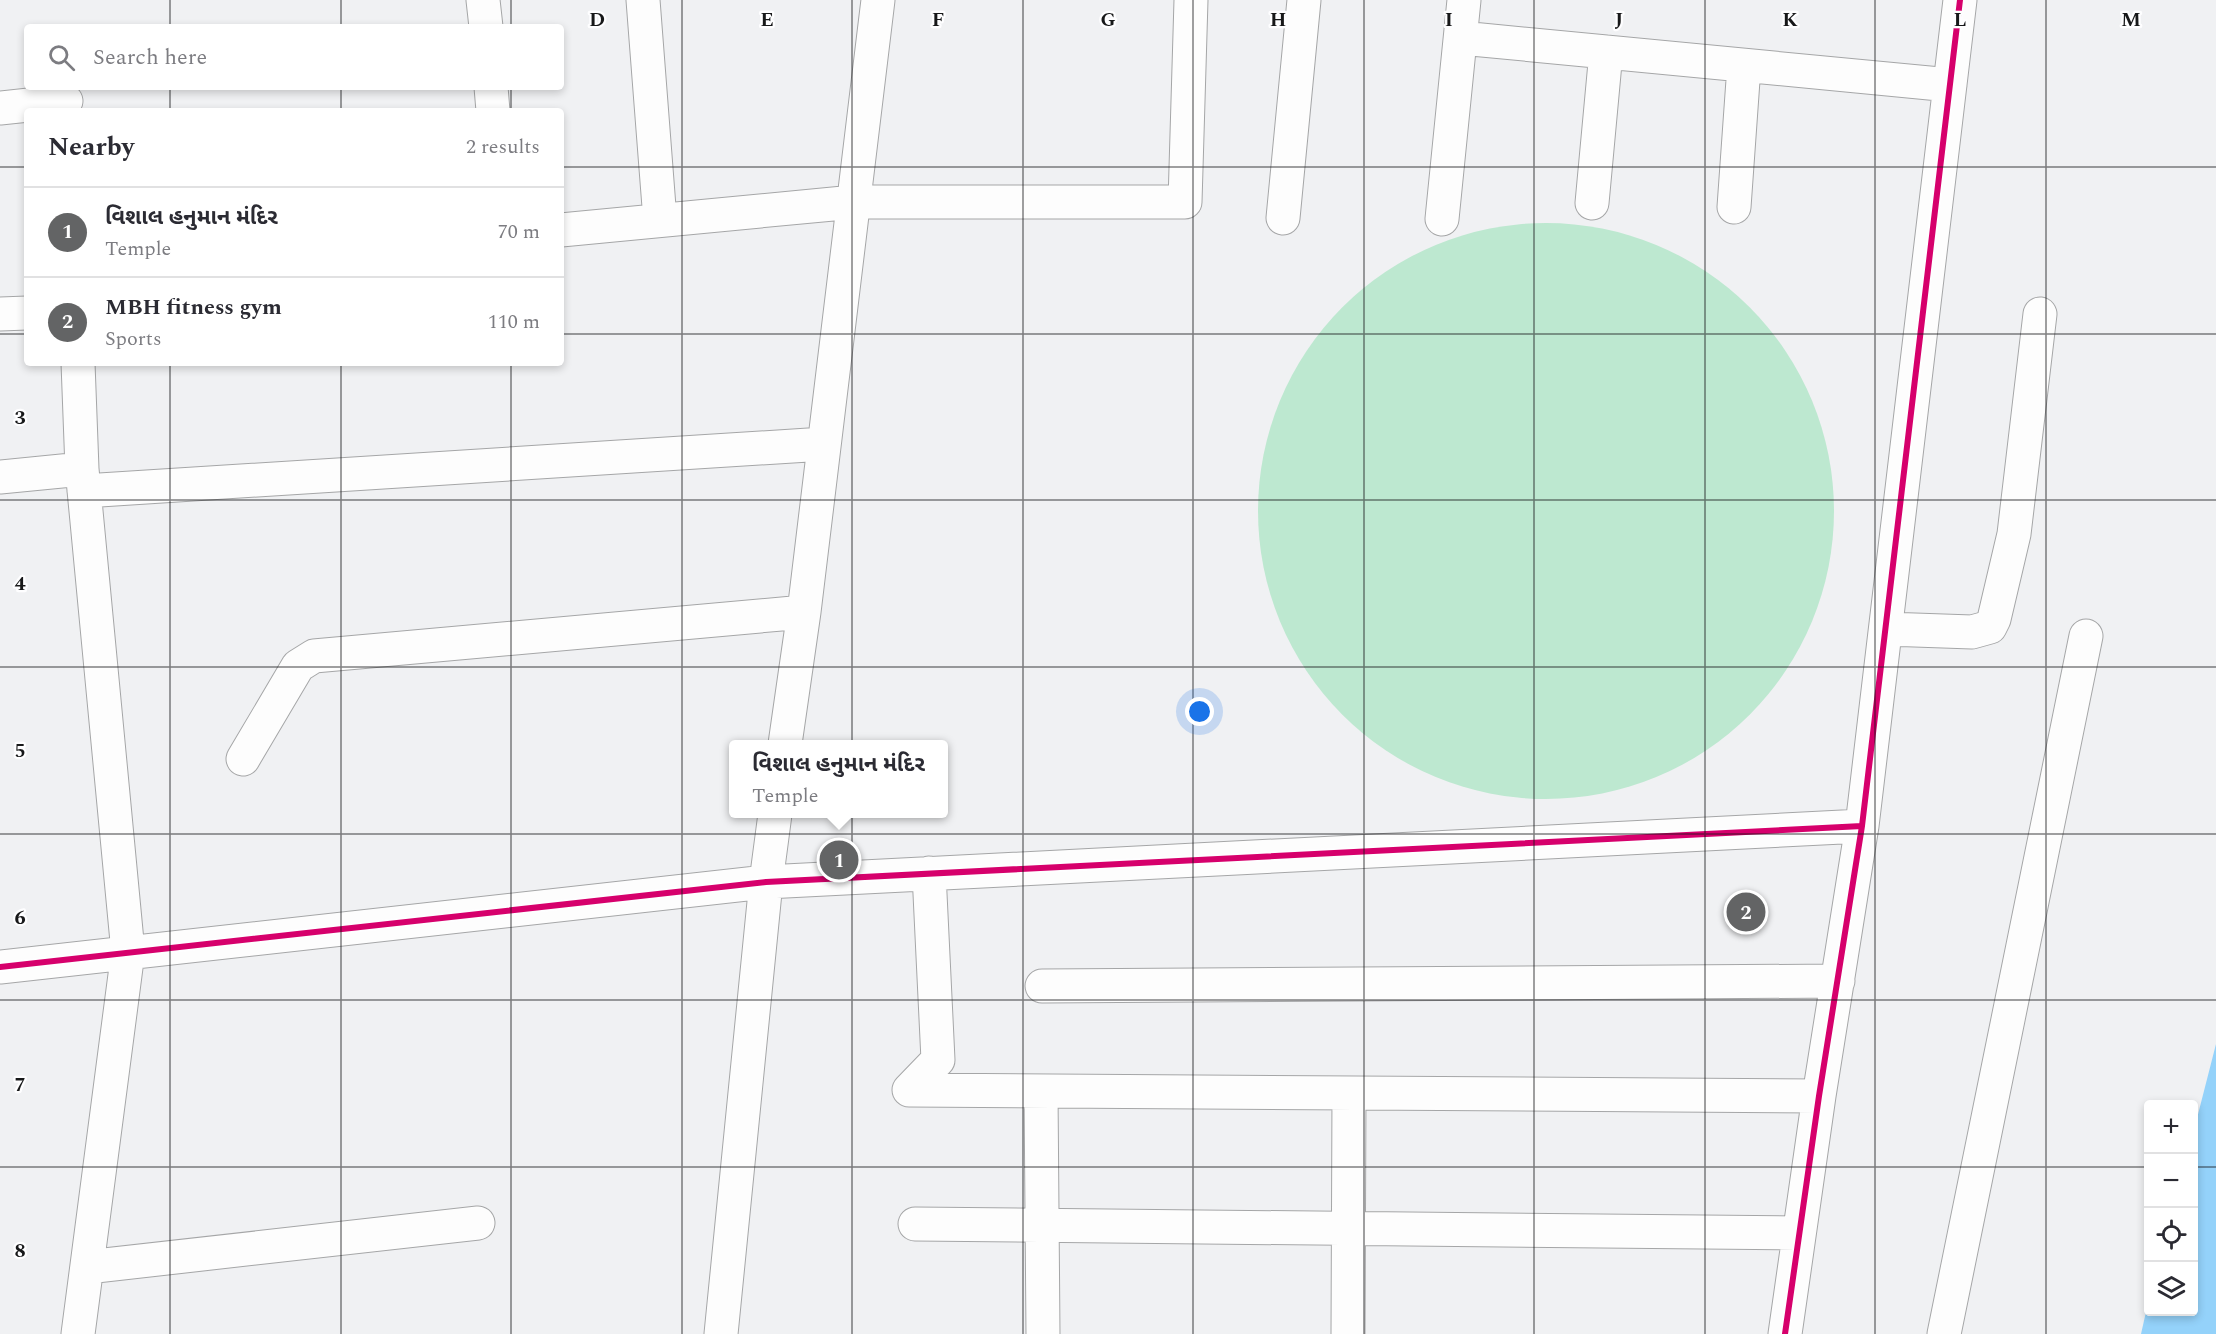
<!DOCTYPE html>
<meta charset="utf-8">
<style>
body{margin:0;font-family:Spectral,"Noto Sans Gujarati",serif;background:#f2f2f3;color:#2b2b33}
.controls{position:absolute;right:18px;bottom:18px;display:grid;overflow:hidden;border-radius:6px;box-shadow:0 3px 9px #0003}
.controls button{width:54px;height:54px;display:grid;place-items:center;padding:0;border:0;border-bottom:2px solid #e1e1e2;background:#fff;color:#2b2b33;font:30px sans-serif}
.you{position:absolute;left:1200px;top:712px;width:21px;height:21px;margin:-15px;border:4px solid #fff;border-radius:50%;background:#1a73e8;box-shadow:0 0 0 9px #1a73e833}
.badge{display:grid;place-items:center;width:39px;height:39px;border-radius:50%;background:#636465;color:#fff;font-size:20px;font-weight:700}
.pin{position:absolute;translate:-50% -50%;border:3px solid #fff;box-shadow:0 2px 6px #0006}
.popup{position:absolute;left:729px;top:740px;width:219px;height:78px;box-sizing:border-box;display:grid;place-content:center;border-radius:6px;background:#fff;filter:drop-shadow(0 2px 4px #0005);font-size:20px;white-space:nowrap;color:#7c7c81}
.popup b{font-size:22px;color:#2b2b33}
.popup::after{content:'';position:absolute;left:50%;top:100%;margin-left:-12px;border:12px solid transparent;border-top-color:#fff}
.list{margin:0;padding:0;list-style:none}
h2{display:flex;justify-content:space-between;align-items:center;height:78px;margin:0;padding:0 24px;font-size:26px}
h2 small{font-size:20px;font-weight:400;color:#7c7c81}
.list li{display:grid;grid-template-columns:39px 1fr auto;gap:18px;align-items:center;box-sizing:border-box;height:90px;padding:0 24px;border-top:2px solid #e1e1e2}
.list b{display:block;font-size:22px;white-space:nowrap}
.list p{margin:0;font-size:20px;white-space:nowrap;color:#7c7c81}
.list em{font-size:20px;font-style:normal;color:#7c7c81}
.icon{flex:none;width:33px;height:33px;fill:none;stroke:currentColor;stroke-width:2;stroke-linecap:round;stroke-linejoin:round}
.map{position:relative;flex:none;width:2216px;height:1334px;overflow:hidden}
.search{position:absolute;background:#fff;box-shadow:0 3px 9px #0003;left:24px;top:24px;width:540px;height:66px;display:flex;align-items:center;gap:15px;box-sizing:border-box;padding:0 21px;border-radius:6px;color:#7c7c81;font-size:22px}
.panel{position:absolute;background:#fff;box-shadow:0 3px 9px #0003;left:24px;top:108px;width:540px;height:258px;border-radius:6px}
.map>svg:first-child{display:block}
</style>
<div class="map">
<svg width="2216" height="1334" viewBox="0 0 2216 1334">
<rect width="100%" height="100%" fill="#f0f1f3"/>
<path fill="#bde8d0" d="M1258 511a288 288 0 1 1 576 0a288 288 0 1 1-576 0Z"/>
<path fill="#94d2fa" d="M 2216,1044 L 2216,1334 L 2141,1334 L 2148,1303 L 2148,1312 L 2194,1312 L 2194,1130 Z"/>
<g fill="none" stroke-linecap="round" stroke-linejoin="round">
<g stroke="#a5a6a7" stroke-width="35">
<path id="minor" d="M 483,0 L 486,27
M 643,0 L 660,220
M 1461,38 L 1950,85
M 491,87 L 493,111
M 0,108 L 66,101
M 1592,203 L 1606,52
M 1734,207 L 1744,66
M 1283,218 L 1304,0
M 1442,219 L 1464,0
M 561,230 L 854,202 L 1185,202 L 1191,0
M 0,314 L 27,313
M 78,363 L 82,469 L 128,952 L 78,1334
M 0,477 L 82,469
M 84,491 L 824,444
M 1886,629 L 1972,632 L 1990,627 L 1994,619 L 2014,534 L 2040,314
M 785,744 L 804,612 L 878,0
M 243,759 L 298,666 L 314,656 L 804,612
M 0,967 L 766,882 L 1862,826
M 1042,986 L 1838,981
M 909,1090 L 1819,1096
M 909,1090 L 938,1060 L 929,873
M 1041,1091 L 1043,1334
M 915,1224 L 1799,1233
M 87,1267 L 478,1223
M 721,1334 L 766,882 L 775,814
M 1348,1334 L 1349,1093
M 1785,1334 L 1819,1096 L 1862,826 L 1960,0
M 1944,1334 L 2086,636"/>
</g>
<use href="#minor" stroke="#fdfdfd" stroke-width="33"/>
<g stroke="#fefeff" stroke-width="10">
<path id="cycleway" d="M 0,967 L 766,882 L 1862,826
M 1785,1334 L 1819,1096 L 1862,826 L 1960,0"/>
</g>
<use href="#cycleway" stroke="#d6006c" stroke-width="6"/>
</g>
<path fill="none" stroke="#171819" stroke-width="1.5" stroke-opacity="0.55" d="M 170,0 L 170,27M 341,0 L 341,27M 511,0 L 511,27M 682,0 L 682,1334M 852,0 L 852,1334M 1023,0 L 1023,1334M 1193,0 L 1193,1334M 1364,0 L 1364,1334M 1534,0 L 1534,1334M 1705,0 L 1705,1334M 1875,0 L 1875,1334M 2046,0 L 2046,1334M 170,87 L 170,111M 341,87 L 341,111M 511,87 L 511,111M 0,167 L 27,167M 561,167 L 2216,167M 0,334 L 27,334M 561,334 L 2216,334M 170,363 L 170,1334M 341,363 L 341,1334M 511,363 L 511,1334M 0,500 L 2216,500M 0,667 L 2216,667M 0,834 L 2216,834M 0,1000 L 2216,1000M 0,1167 L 2148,1167M 2194,1167 L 2216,1167"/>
<g font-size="20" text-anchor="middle" font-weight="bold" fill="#171819" stroke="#fefeff" stroke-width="4.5" stroke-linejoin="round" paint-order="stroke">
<text x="597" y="26">D</text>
<text x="767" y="26">E</text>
<text x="938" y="26">F</text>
<text x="1108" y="26">G</text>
<text x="1278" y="26">H</text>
<text x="1449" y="26">I</text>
<text x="1619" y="26">J</text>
<text x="1790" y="26">K</text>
<text x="1960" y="26">L</text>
<text x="2131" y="26">M</text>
<text x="20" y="424">3</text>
<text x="20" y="590">4</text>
<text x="20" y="757">5</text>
<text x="20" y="924">6</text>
<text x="20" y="1091">7</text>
<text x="20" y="1257">8</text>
</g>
</svg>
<div class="controls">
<button>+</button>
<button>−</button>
<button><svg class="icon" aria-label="locate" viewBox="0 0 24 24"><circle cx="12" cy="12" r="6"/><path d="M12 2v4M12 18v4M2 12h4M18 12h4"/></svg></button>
<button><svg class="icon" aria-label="layers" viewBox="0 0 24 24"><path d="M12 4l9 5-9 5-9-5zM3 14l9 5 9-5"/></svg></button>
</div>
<div class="you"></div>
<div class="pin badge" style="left:839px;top:860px">1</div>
<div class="popup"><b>વિશાલ હનુમાન મંદિર</b>Temple</div>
<div class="pin badge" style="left:1746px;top:912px">2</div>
<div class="search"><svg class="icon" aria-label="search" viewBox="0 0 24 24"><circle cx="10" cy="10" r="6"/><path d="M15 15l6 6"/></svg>Search here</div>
<section class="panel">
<h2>Nearby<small>2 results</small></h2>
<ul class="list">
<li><span class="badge">1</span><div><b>વિશાલ હનુમાન મંદિર</b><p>Temple</p></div><em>70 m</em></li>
<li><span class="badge">2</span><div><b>MBH fitness gym</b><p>Sports</p></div><em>110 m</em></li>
</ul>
</section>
</div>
